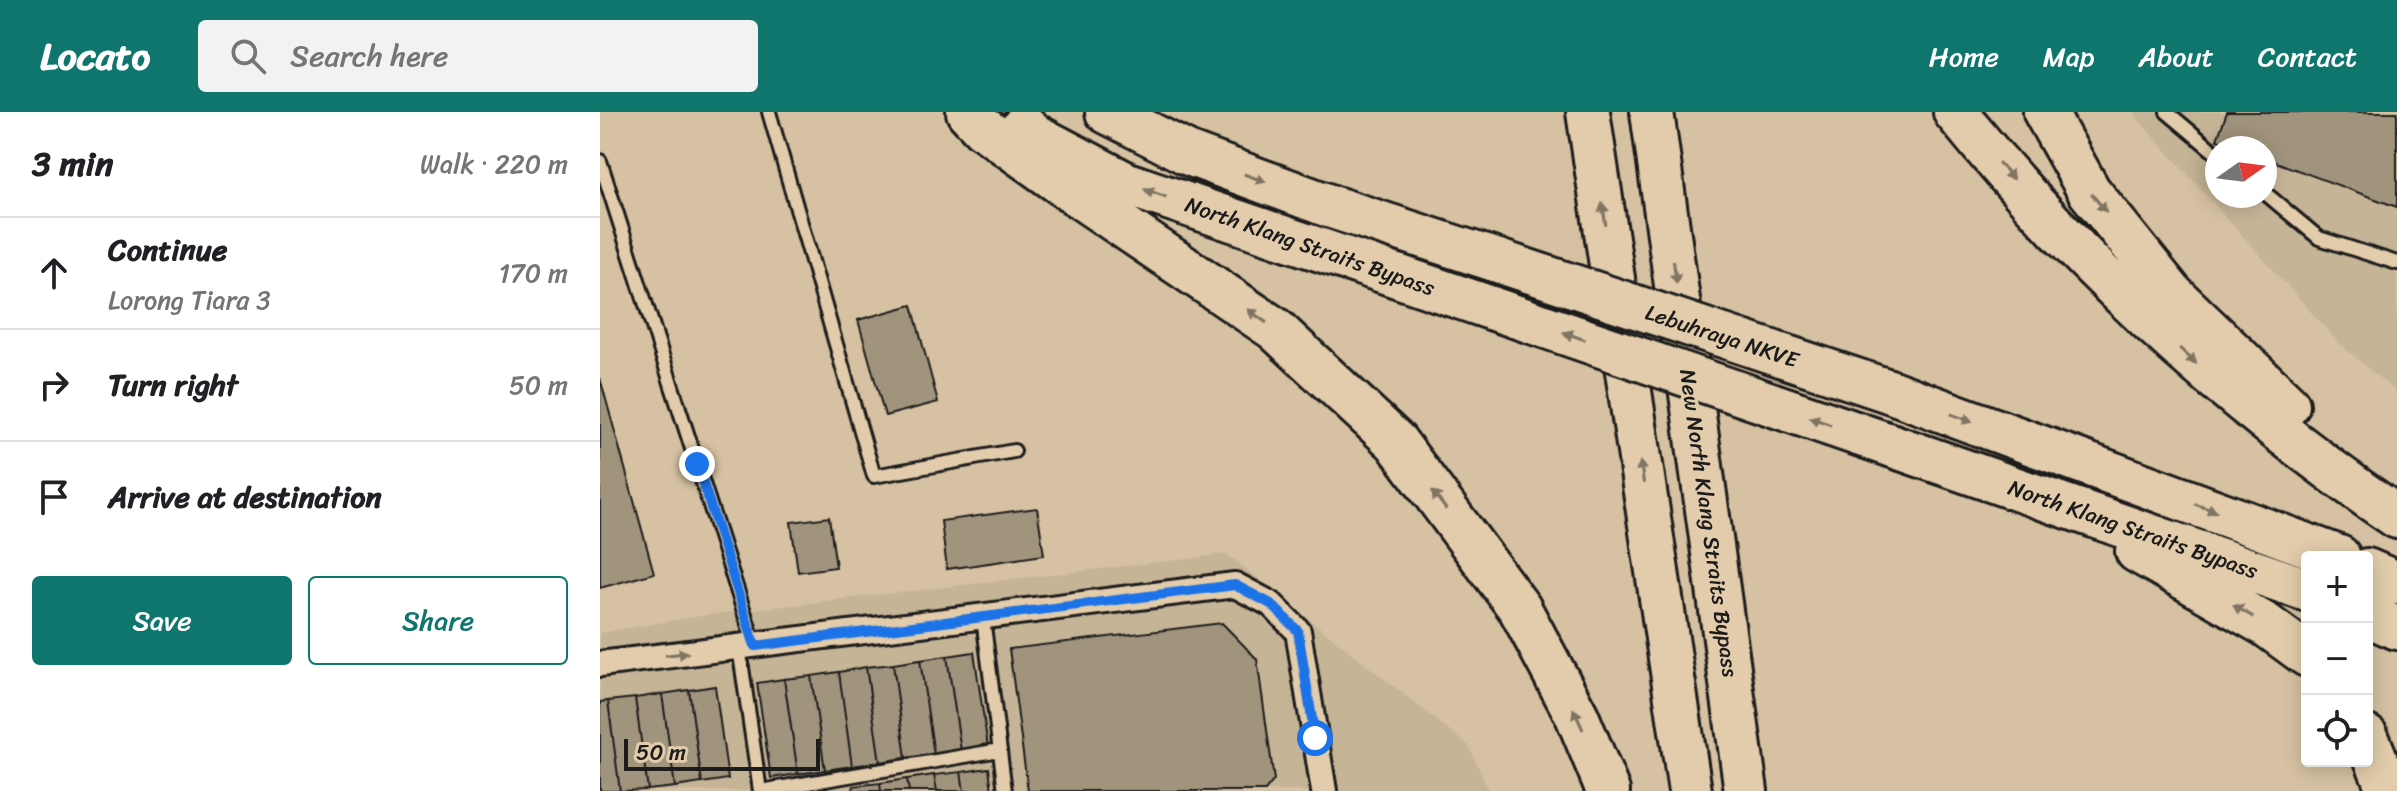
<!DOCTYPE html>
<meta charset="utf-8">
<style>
body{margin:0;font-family:Sriracha,sans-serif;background:#f2f2f2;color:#202124}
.controls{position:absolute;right:24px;bottom:24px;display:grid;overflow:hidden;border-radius:8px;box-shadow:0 4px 20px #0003}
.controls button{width:72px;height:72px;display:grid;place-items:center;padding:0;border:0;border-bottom:2px solid #e0e0e0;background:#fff;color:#202124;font:40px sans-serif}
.compass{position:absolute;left:1605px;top:24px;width:72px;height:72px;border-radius:50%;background:#fff;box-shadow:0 4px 20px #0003;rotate:76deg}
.scale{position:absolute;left:24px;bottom:20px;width:196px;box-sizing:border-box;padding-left:8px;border:4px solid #1c1c1c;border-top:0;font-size:22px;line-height:28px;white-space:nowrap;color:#1c1c1c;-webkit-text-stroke:6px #e2ccab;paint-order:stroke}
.stop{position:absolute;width:24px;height:24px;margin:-18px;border:6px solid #1a73e8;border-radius:50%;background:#fff}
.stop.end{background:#1a73e8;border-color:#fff;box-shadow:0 2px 8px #0008}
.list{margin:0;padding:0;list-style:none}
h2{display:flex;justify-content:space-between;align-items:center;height:104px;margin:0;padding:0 32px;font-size:34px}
h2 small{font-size:26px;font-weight:400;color:#757577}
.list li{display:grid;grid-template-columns:52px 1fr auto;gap:24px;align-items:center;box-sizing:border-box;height:112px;padding:0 32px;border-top:2px solid #e0e0e0}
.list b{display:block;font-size:30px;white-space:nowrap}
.list p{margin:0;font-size:26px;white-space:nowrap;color:#757577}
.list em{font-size:26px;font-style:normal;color:#757577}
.actions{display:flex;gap:16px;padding:24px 32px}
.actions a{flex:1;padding:18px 0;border:2px solid #0f766e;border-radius:8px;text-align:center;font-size:28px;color:#0f766e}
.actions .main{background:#0f766e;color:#fff}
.icon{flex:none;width:44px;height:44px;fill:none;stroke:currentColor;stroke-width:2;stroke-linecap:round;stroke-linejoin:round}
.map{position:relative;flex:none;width:1797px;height:679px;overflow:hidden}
header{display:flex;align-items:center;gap:48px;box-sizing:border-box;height:112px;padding:0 40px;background:#0f766e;color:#fff}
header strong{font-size:38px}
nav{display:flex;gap:44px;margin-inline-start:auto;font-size:28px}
.search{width:560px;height:72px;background:#f2f2f2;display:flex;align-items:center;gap:20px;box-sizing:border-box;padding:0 28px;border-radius:8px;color:#757577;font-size:30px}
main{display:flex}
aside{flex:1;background:#fff}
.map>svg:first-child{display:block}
</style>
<header>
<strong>Locato</strong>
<div class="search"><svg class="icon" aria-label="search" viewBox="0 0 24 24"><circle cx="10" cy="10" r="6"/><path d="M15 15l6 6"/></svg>Search here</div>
<nav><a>Home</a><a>Map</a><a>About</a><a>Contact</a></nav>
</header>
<main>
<aside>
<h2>3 min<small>Walk · 220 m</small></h2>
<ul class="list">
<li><svg class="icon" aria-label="ahead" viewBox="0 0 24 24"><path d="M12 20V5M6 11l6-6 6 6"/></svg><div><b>Continue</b><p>Lorong Tiara 3</p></div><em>170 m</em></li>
<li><svg class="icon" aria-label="right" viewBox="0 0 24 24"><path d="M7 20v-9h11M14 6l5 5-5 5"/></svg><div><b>Turn right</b></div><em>50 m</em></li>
<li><svg class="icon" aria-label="arrive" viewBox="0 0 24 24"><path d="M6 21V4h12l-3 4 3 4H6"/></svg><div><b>Arrive at destination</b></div></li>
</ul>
<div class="actions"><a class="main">Save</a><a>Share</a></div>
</aside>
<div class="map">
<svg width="1797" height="679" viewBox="0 0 1797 679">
<rect width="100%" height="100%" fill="#d6c2a2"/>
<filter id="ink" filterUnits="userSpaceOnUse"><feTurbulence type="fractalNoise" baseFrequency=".0125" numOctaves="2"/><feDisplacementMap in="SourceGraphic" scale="16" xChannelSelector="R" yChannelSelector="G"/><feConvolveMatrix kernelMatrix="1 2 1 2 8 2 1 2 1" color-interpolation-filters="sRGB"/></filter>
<g filter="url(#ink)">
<path fill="#c6b497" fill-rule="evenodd" d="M 1534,0 L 1797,0 L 1797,281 L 1738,230 L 1536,5 ZM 1617,36 L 1665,36 L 1665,84 L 1617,84 Z
M 627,442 L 869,634 L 889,679 L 0,679 L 0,521 L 106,503 Z"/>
<path fill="#a1947d" stroke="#1c1c1c" stroke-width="2" d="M 1627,0 L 1797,0 L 1797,95 L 1665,46 L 1665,36 L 1640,36 L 1617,28 Z
M 312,193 L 338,290 L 285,304 L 258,208 Z
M 0,266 L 54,461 L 0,476 Z
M 437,396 L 444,443 L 347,457 L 341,409 Z
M 229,405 L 236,455 L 198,460 L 191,410 Z
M 622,511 L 657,547 L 674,668 L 665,679 L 428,679 L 409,537 Z
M 374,540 L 388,635 L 361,639 L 347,544 Z
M 347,544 L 361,639 L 334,643 L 320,548 Z
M 320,548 L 334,643 L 306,646 L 293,552 Z
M 293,552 L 306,646 L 280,650 L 266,555 Z
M 266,555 L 280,650 L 252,654 L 239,560 Z
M 239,560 L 252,654 L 225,658 L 211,564 Z
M 211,564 L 225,658 L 198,662 L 184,567 Z
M 184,567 L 198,662 L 171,666 L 157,571 Z
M 115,574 L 128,667 L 102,671 L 89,578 Z
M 89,578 L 102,671 L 75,675 L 62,582 Z
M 62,582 L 75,675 L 48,678 L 35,586 Z
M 35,586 L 48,678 L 20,679 L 8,589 Z
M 8,589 L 20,679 L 0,679 L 0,590 Z
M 389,656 L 392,679 L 364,679 L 361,660 Z
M 361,660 L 364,679 L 337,679 L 334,663 Z
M 334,663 L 337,679 L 309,679 L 307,667 Z
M 307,667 L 309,679 L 281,679 L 280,671 Z
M 280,671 L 281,679 L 254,679 L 253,674 Z"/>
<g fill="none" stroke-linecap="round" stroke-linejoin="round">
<g stroke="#1c1c1c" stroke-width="18">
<path id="service" d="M 169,0 L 274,364 L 414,339
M 1567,0 L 1617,42
M 0,49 L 155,534
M 1665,81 L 1719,126 L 1797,151
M 383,506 L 405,679
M 139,535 L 160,679
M 161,679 L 400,638"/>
</g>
<g stroke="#1c1c1c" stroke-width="30">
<path id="minor" d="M 0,552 L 635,473 L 671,492 L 698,519 L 724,679"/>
</g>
<g stroke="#1c1c1c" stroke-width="48">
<path id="motorway" d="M 368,0 L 383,16 L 480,85 L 675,217 L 796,330 L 920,497 L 977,604 L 1008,679
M 507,0 L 589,42 L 732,95 L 898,149
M 988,0 L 1090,679
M 1052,0 L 1146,679
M 1355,0 C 1481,156 1631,292 1797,405
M 1445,0 L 1489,79 L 1572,182 L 1688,293
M 424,13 L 434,23 L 527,72 L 894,197
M 1289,279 L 1739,445
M 1293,334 L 1707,478
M 1537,439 L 1666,513 L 1707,543
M 1767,458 L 1797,471
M 1767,503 L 1797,516
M 1767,625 L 1789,679"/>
</g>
<use href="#service" stroke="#e2ccab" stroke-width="12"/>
<use href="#minor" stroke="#e2ccab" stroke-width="24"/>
<use href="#motorway" stroke="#e2ccab" stroke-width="42"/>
<g stroke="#1c1c1c" stroke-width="48" stroke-linecap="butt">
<path id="motorway-bridge" d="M 898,149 L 1289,279
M 894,197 L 1293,334"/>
</g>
<use href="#motorway-bridge" stroke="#e2ccab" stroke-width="42"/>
</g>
<defs><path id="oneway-solid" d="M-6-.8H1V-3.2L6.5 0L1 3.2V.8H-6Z" transform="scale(2)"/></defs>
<g fill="#7f7464">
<use href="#oneway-solid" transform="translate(1406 59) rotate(49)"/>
<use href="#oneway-solid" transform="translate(655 66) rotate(20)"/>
<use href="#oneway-solid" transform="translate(555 81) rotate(-161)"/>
<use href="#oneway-solid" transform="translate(1499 91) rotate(51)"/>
<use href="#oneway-solid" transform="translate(1004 102) rotate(-99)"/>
<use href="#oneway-solid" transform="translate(1075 160) rotate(82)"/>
<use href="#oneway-solid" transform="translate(657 204) rotate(-145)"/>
<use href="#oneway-solid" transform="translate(974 224) rotate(-161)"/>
<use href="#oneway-solid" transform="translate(1588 244) rotate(43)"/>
<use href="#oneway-solid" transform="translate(1362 306) rotate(20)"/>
<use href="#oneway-solid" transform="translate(1220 309) rotate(-161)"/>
<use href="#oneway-solid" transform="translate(1042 360) rotate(-98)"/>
<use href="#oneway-solid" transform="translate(839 388) rotate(-127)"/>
<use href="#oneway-solid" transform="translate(1606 396) rotate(20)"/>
<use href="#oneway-solid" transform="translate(1643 499) rotate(-149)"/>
<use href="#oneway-solid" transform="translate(77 542) rotate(-7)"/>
<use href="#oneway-solid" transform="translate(978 607) rotate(-115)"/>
</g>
</g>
<g fill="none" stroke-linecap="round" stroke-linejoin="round" filter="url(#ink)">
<path stroke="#1a73e8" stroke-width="10" d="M 97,352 L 155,534 L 635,473 L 671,492 L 698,519 L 715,626"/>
</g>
<g text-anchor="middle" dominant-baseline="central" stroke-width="7" stroke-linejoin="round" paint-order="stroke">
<g font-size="22" fill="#1c1c1c" stroke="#e2ccab">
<text transform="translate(710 134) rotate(19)">North Klang Straits Bypass</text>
<text transform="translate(1122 224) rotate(18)">Lebuhraya NKVE</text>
<text transform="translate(1109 411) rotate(82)">New North Klang Straits Bypass</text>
<text transform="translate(1533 417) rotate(19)">North Klang Straits Bypass</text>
</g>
</g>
</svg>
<div class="controls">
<button>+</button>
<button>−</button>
<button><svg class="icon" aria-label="locate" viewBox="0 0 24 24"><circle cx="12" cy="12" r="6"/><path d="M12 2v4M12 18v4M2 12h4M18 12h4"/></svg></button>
</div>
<svg class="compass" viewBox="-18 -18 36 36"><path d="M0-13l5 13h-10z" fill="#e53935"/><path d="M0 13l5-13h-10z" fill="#757577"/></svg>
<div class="scale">50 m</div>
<div class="stop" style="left:715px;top:626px"></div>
<div class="stop end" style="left:97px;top:352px"></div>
</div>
</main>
